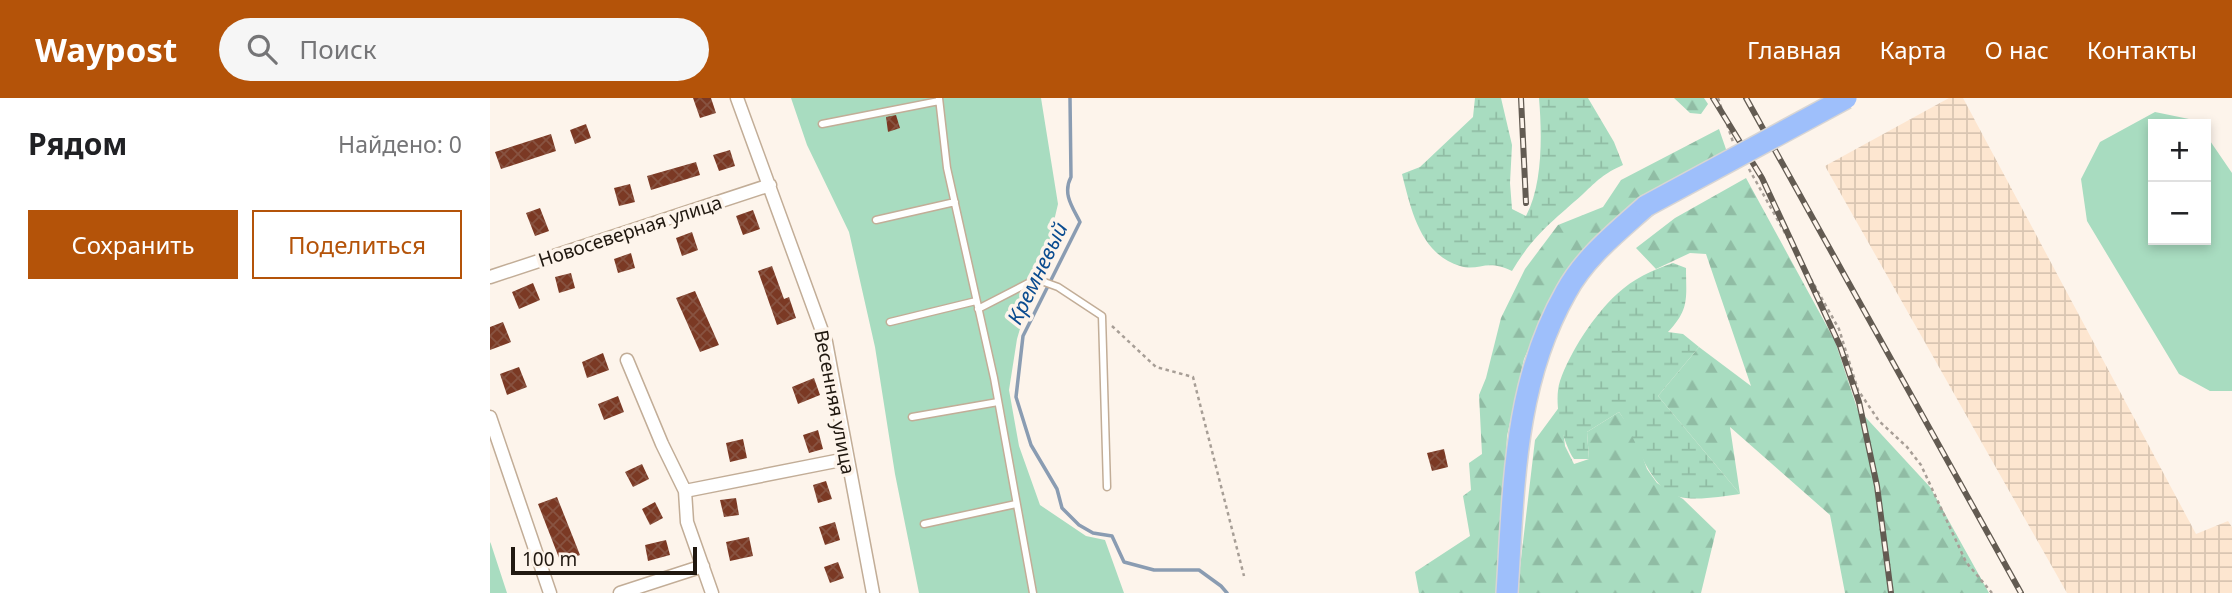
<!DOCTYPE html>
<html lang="ru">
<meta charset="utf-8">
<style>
body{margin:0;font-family:"Noto Sans",sans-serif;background:#f6f6f6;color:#202124}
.controls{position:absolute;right:21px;top:21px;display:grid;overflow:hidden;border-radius:0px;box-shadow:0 4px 10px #0003}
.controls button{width:63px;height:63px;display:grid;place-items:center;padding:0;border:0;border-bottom:2px solid #e0e0e0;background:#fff;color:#202124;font:35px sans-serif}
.scale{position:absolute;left:21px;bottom:18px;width:186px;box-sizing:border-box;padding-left:7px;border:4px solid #201810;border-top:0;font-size:19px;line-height:24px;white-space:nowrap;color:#201810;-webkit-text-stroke:5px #fdf4eb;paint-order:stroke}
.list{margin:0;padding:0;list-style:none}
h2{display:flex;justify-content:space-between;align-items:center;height:91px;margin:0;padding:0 28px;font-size:30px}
h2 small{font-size:23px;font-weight:400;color:#757577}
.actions{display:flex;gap:14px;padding:21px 28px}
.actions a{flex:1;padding:16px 0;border:2px solid #b45309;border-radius:0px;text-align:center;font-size:24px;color:#b45309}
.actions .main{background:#b45309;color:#fff}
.icon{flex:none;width:38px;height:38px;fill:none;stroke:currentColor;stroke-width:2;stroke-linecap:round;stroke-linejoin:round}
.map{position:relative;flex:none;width:1742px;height:495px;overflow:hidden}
header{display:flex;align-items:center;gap:42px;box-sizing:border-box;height:98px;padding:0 35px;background:#b45309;color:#fff}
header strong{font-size:33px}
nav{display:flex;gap:38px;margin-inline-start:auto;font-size:24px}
.search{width:490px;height:63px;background:#f6f6f6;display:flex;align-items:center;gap:18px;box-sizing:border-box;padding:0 24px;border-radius:38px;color:#757577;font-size:26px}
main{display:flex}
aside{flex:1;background:#fff}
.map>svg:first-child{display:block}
</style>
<header>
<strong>Waypost</strong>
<div class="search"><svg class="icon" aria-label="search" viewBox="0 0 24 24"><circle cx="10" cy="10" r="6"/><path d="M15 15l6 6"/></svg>Поиск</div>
<nav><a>Главная</a><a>Карта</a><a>О нас</a><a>Контакты</a></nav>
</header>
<main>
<aside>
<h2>Рядом<small>Найдено: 0</small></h2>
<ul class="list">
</ul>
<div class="actions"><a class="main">Сохранить</a><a>Поделиться</a></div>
</aside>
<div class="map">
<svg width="1742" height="495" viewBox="0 0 1742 495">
<defs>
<pattern id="industrial-grid" width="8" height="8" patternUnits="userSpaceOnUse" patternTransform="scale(1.75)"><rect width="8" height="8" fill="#fde6d0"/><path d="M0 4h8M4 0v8" fill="none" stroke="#d9c5b2"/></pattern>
<pattern id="forest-firs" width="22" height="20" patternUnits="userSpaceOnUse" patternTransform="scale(1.75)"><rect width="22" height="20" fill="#a8dcc0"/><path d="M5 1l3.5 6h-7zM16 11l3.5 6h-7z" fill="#90bca4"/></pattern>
<pattern id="wetland-marsh" width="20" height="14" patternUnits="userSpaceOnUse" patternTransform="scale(1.75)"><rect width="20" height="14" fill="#a8dcc0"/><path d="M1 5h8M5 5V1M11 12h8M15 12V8" fill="none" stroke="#90bca4"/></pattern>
<pattern id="building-cross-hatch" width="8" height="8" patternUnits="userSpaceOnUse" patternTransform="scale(1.75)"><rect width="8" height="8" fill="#7b3924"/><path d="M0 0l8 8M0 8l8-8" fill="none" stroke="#885341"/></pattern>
</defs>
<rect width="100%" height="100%" fill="#fdf4eb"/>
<path fill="url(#industrial-grid)" d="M 1459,0 L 1473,0 L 1706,436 L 1738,423 L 1742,429 L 1742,495 L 1577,495 L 1335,68 Z"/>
<path fill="url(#forest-firs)" d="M 1184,0 L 1214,0 L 1218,6 L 1211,16 L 1200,15 Z
M 1229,31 L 1238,57 L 1068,188 L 1059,204 L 1034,261 L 1017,338 L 1009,495 L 929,495 L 925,474 L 980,438 L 973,398 L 981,392 L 979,365 L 992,356 L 989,297 L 996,280 L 1011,220 L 1035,171 L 1068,127 L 1113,109 L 1131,82 Z
M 1256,80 L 1345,243 L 1367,310 L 1440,389 L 1499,495 L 1355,495 L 1340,417 L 1240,329 L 1250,396 L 1168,298 L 1209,249 L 1261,288 L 1216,156 L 1200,155 L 1166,171 L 1146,150 L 1185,120 Z
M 1070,308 L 1075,348 L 1084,366 L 1099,361 L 1097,334 L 1129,314 L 1144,335 L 1157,371 L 1167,385 L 1193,401 L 1226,433 L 1211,495 L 1027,495 L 1045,342 Z"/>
<path fill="url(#wetland-marsh)" d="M 985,0 L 1011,0 L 1022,47 L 1020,85 L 1022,111 L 1036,118 C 1053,86 1052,36 1049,0 L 1098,0 L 1124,44 L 1133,67 C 1113,76 1108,82 1093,96 C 1062,124 1044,136 1022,173 C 996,160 989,174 970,168 C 930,156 921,111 912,76 L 930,69 L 983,19 Z
M 1183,165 L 1196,170 C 1196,200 1200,211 1178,234 L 1193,236 L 1209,249 L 1168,298 L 1250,396 C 1233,398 1213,402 1196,400 C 1158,397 1148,340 1129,314 L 1097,334 L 1099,361 L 1084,361 C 1072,343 1063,304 1070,283 C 1080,254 1104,217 1127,196 C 1143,181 1162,172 1183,165 Z"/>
<path fill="#a8dcc0" d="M 301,0 L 551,0 L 568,106 L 555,161 L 541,193 L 527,241 L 519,292 L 529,348 L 550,407 L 596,438 L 615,442 L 634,495 L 429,495 L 405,376 L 385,249 L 359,134 L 317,47 Z
M 1665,14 L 1699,21 L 1705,26 L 1663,26 L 1663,142 L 1716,142 L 1716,37 L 1742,75 L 1742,293 L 1720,293 L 1689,276 L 1597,123 L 1591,81 L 1610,44 Z
M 0,444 L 1,446 L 17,495 L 0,495 Z"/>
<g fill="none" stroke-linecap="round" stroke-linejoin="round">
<path stroke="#8a9cb2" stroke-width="3.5" d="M 580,0 L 581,79 C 572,96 583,110 590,124 L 533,238 L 526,299 L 541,347 L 567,391 L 572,410 L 589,427 L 603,435 L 622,438 L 634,464 L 664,472 L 709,472 L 731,488 L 737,495"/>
</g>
<path fill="url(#building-cross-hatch)" d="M 203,0 L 221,0 L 226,15 L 210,20 Z
M 406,17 L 410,30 L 398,34 L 396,19 Z
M 96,26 L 101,40 L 85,46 L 80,32 Z
M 61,36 L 66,53 L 11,71 L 5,54 Z
M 240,52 L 245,68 L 229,73 L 223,57 Z
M 206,64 L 210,77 L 161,92 L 157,78 Z
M 140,86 L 145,104 L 129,108 L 124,90 Z
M 50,110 L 59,133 L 45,138 L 36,115 Z
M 263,112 L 270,131 L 253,137 L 246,118 Z
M 202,134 L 208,152 L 192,158 L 186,140 Z
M 141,155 L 145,170 L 128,175 L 124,161 Z
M 282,168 L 294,201 L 299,199 L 306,220 L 287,227 L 268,173 Z
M 81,175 L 85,190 L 69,195 L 65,179 Z
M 43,185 L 50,202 L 29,211 L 22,194 Z
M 205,193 L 229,247 L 210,254 L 186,200 Z
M 13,224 L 21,244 L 0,252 L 0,229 Z
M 113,255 L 119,272 L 97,280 L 92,264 Z
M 29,269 L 37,289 L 17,297 L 10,276 Z
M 324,280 L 330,297 L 308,306 L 302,289 Z
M 128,298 L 134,314 L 114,322 L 108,306 Z
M 328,332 L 333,351 L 319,355 L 313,337 Z
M 253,341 L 257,360 L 240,364 L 236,345 Z
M 954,351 L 958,369 L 942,373 L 937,355 Z
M 152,366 L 159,381 L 143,389 L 135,374 Z
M 336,383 L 342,401 L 328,405 L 323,387 Z
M 67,399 L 90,457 L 71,465 L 48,406 Z
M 246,400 L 249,417 L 234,419 L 230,402 Z
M 165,404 L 173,420 L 160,427 L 152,411 Z
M 345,424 L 350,442 L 335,447 L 329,429 Z
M 259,439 L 263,458 L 240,463 L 236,444 Z
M 176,442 L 180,457 L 158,463 L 155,447 Z
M 348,464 L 354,480 L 340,485 L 334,469 Z"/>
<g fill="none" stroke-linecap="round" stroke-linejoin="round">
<g stroke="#c2ad97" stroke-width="9">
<path id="service" d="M 449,0 L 457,70 L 504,280 L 543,495
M 332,26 L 449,3
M 386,122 L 465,104
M 488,211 L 546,181 L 568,189 L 612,218 L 617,389
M 400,224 L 486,203
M 422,319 L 508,304
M 434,426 L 526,406"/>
</g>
<g stroke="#c2ad97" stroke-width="15">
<path id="minor" d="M 247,0 L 336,244 L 383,495
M 0,179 L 280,87
M 137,262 L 172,346 L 195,393 L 197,424 L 222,495
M 0,319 L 60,495
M 195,393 L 356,361
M 130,495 L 213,468"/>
</g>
<g stroke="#d7d5d4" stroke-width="24">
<path id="primary" d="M 1017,495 C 1024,391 1023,287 1076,194 C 1095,159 1127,134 1156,108"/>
</g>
<path stroke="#a79e96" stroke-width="2.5" stroke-dasharray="3.5 3.5" stroke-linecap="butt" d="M 1228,0 L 1243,44
M 1259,71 L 1349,231 L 1368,292 L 1389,323 L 1417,349 L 1431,367 L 1476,464 L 1502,495
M 622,228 L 666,269 L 703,279 L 754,478"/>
<use href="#service" stroke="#fff" stroke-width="6"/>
<use href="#minor" stroke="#fff" stroke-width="12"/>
<use href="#primary" stroke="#9ebffb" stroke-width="21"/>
<g stroke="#635b52" stroke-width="6">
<path id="rail" d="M 1031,0 L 1036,105
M 1223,0 L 1272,80 L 1350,248 L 1369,304 L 1387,388 L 1401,495
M 1256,0 L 1531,495"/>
</g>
<use href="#rail" stroke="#fdf4eb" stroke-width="3.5" stroke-dasharray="10" stroke-linecap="butt"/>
<g stroke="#d7d5d4" stroke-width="24" stroke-linecap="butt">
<path id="primary-bridge" d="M 1156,108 L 1356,0"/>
</g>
<use href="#primary-bridge" stroke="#9ebffb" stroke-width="21"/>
</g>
<g text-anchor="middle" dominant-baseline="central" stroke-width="7" stroke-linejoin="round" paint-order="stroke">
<g font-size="19" fill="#201810" stroke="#fdf4eb">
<text transform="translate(140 133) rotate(-18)">Новосеверная улица</text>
<text transform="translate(345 304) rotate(79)">Весенняя улица</text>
</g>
<g font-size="21" font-style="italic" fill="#0b4c90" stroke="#fdf4eb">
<text transform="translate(547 175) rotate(-64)">Кремневый</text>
</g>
</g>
</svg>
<div class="controls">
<button>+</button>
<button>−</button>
</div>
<div class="scale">100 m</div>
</div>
</main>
